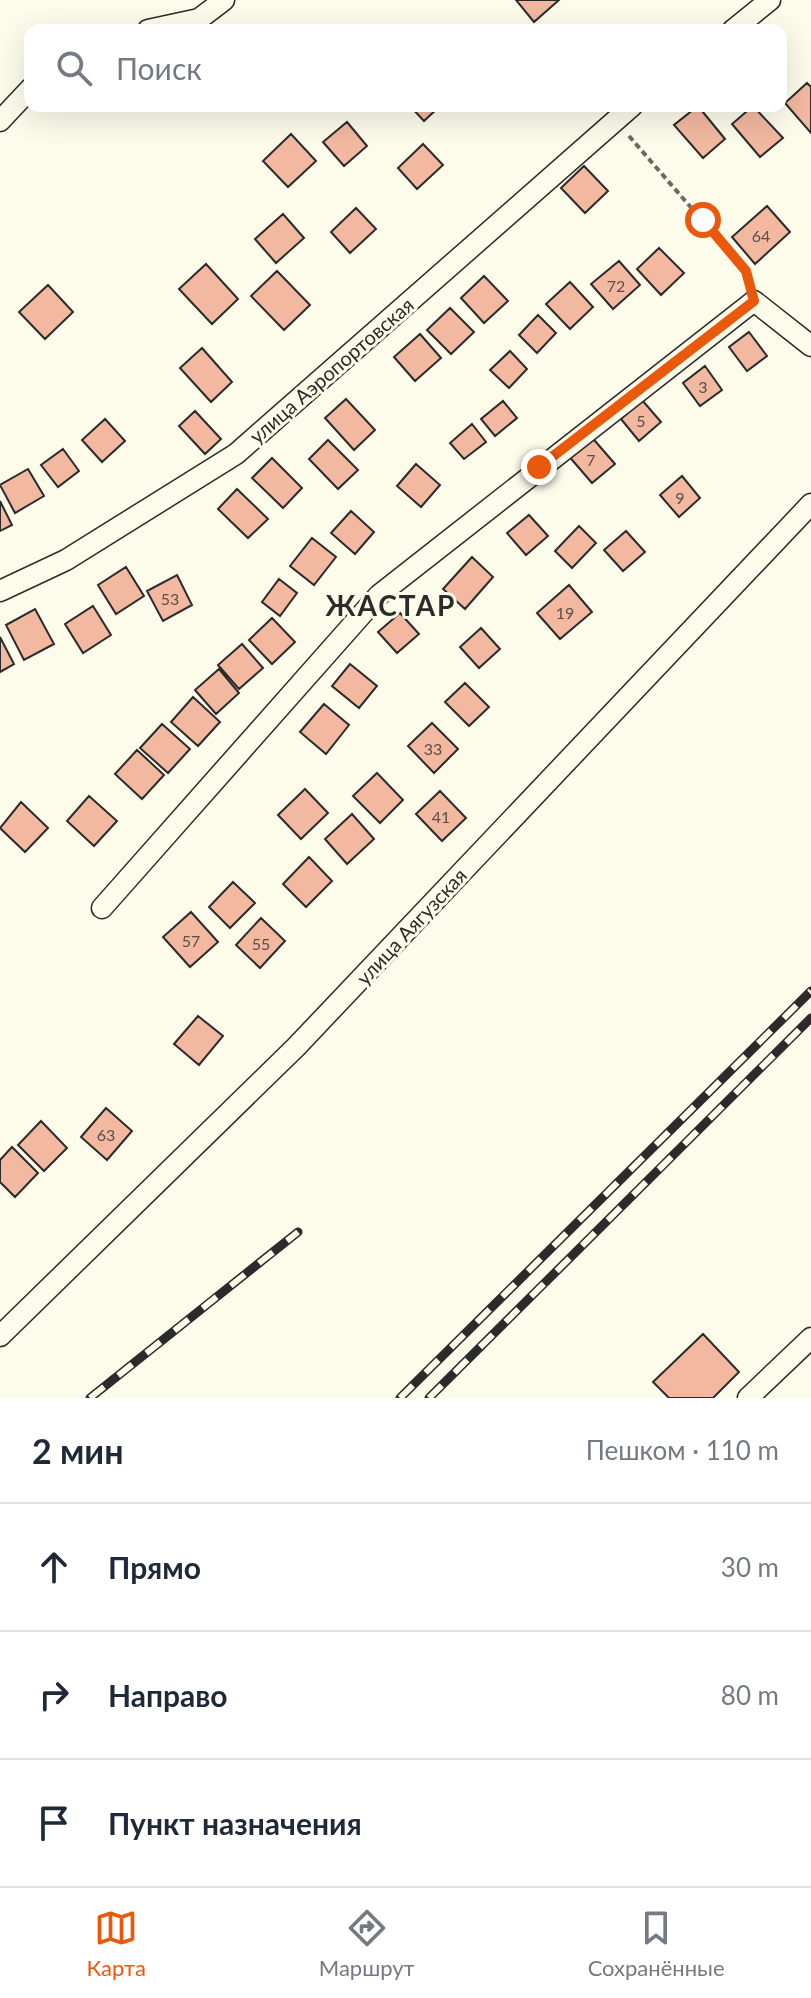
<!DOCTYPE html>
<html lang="ru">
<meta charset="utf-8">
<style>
body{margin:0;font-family:Lato,sans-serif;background:#f2f2f3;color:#1f2937}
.stop{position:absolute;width:24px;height:24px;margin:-18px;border:6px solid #ea580c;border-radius:50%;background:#fff}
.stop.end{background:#ea580c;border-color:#fff;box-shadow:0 2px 8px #0008}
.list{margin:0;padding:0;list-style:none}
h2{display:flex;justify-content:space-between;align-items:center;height:104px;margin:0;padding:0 32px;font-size:34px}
h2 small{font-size:26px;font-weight:400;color:#747a83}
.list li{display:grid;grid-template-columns:52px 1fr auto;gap:24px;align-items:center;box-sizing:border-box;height:128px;padding:0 32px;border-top:2px solid #e0e1e3}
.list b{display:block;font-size:30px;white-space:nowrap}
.list em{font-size:26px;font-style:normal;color:#747a83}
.icon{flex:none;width:44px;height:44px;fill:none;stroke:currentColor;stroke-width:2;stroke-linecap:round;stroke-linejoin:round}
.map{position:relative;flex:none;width:811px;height:1398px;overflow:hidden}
.search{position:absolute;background:#fff;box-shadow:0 8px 32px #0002;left:24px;right:24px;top:24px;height:88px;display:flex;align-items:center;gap:20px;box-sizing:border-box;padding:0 28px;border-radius:16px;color:#747a83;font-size:30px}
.sheet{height:488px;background:#fff}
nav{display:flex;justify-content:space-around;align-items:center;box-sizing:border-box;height:112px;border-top:2px solid #e0e1e3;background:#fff;font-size:22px;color:#747a83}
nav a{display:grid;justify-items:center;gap:4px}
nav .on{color:#ea580c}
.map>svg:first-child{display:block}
</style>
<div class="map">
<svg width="811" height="1398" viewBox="0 0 811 1398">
<rect width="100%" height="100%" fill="#fdfbea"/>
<path fill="#f2b8a0" stroke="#2b2b2b" stroke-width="2" d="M 516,0 L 559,0 L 534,22 Z
M 807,83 L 811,87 L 811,133 L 785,103 Z
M 410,106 L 440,106 L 424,121 Z
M 698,106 L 725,139 L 703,158 L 674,125 Z
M 753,106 L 783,138 L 760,157 L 732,124 Z
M 347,122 L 367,146 L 344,166 L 323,142 Z
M 291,134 L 316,161 L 288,187 L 263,161 Z
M 423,144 L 443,165 L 417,189 L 398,168 Z
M 584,166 L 608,191 L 585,213 L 561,188 Z
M 767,206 L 790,232 L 755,264 L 732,237 Z
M 356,208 L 376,229 L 350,253 L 331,232 Z
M 283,214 L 304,238 L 276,263 L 255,239 Z
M 659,248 L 684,273 L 661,295 L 637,269 Z
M 619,261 L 640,285 L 613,309 L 591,284 Z
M 206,264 L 238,299 L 212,324 L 179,289 Z
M 277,271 L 310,305 L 284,330 L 251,296 Z
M 484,276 L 508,301 L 484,323 L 461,298 Z
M 570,282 L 593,307 L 570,329 L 546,304 Z
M 48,285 L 73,312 L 45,339 L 19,312 Z
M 450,308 L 474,332 L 451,354 L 427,330 Z
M 538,315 L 556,333 L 537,353 L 519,335 Z
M 749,332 L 767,356 L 747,371 L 729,347 Z
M 420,334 L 441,358 L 415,381 L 394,357 Z
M 202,348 L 232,382 L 211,402 L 180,368 Z
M 510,351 L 527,369 L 509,388 L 490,370 Z
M 705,366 L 722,390 L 700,406 L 683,383 Z
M 346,399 L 375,430 L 354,450 L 325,418 Z
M 642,400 L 661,422 L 639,441 L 621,419 Z
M 503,401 L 517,418 L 495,436 L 481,419 Z
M 195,411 L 221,439 L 205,454 L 179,426 Z
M 105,419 L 125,441 L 102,462 L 82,440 Z
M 472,424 L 486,442 L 464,459 L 450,443 Z
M 589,434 L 615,464 L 592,483 L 567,454 Z
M 328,440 L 358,470 L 338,489 L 309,459 Z
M 63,449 L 79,471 L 58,487 L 41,465 Z
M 272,458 L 302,488 L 283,508 L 252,478 Z
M 416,464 L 440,485 L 421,507 L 397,486 Z
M 28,469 L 44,496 L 15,513 L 0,485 Z
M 682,476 L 700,498 L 679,517 L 660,495 Z
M 237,489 L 268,519 L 248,538 L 218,509 Z
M 0,501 L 12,525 L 0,531 Z
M 351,511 L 374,532 L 355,554 L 331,533 Z
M 529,515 L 548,536 L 526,555 L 507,533 Z
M 579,526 L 596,543 L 572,568 L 555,551 Z
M 626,531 L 645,552 L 623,571 L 604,550 Z
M 312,538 L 336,557 L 314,585 L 290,566 Z
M 472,557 L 493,577 L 465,609 L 443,589 Z
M 126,567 L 144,596 L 116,614 L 98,585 Z
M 177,575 L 192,605 L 163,621 L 147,591 Z
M 279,579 L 297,593 L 280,616 L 262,602 Z
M 569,585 L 592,612 L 560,639 L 537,613 Z
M 93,606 L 111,635 L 83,653 L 65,624 Z
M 35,609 L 54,644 L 24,660 L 6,625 Z
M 400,613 L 419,634 L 397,653 L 378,632 Z
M 272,618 L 295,642 L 272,664 L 249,640 Z
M 481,628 L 500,649 L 479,668 L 460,647 Z
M 0,637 L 14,664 L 0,672 Z
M 242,644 L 263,668 L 239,689 L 218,665 Z
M 350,664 L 377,686 L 359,708 L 332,686 Z
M 219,669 L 239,693 L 216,714 L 195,690 Z
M 465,683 L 489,707 L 469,726 L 445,702 Z
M 193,697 L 220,722 L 198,746 L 171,722 Z
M 324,704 L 349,725 L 326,754 L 300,732 Z
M 432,723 L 458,749 L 434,773 L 408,746 Z
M 162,724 L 190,749 L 168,773 L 140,748 Z
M 137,750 L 164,775 L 142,799 L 115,774 Z
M 377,773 L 403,800 L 380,823 L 353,796 Z
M 305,789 L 328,813 L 301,839 L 278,815 Z
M 440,791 L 466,818 L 442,841 L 416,814 Z
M 89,796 L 117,821 L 94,846 L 67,821 Z
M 21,802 L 48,828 L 25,852 L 0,828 Z
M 352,814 L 374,839 L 347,864 L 325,839 Z
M 309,857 L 332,881 L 306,907 L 283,884 Z
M 233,882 L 255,903 L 230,928 L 209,907 Z
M 191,912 L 218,942 L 190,967 L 163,937 Z
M 261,918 L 285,941 L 260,968 L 236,945 Z
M 198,1016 L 223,1036 L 199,1065 L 174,1044 Z
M 106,1108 L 132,1131 L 107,1160 L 81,1137 Z
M 41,1121 L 67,1148 L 44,1171 L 18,1145 Z
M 12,1147 L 38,1173 L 15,1197 L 0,1182 L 0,1160 Z
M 703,1334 L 739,1372 L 713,1398 L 669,1398 L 653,1382 Z"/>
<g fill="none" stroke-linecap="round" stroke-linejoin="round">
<g stroke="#2b2b2b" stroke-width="23">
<path id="minor" d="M 148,30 L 199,19 L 224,0
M 733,30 L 770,0
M 0,121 L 30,89
M 0,591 L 66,560 L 236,454 L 632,106
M 102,908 L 379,595 L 754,301 L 811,346
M 0,1336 L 296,1047 L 811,504
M 748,1398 L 811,1338"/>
</g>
<path stroke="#6a6964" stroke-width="4" stroke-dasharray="6 4" stroke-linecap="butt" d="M 629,136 L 746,271 L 749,283"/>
<use href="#minor" stroke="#fdfbea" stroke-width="20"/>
<g stroke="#2b2b2b" stroke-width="9">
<path id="rail" d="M 90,1398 L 298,1232
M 400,1398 L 811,991
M 429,1398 L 811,1018"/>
</g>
<use href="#rail" stroke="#fdfbea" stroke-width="6" stroke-dasharray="18" stroke-linecap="butt"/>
</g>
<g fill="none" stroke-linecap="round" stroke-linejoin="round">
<path stroke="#ea580c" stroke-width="10" d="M 539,467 L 754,301 L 746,271 L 703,220"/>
</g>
<g text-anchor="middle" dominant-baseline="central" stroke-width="6" stroke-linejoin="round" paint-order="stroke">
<g font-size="16" fill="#5d4e48">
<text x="761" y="235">64</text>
<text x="616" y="285">72</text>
<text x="703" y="386">3</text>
<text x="641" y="420">5</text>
<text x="591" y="459">7</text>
<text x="680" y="497">9</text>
<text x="170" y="598">53</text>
<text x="565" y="612">19</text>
<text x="433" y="748">33</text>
<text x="441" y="816">41</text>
<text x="191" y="940">57</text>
<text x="261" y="943">55</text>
<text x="106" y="1134">63</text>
</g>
<g font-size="20" fill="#2b2b2b" stroke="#fdfbea">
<text transform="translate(331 370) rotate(-41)">улица Аэропортовская</text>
<text transform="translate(411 926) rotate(-47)">улица Аягузская</text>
</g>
<g font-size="28" font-weight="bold" letter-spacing="2" fill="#2b2b2b" stroke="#fdfbea">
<text x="391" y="605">ЖАСТАР</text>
</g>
</g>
</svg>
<div class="stop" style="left:703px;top:220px"></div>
<div class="stop end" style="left:539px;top:467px"></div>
<div class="search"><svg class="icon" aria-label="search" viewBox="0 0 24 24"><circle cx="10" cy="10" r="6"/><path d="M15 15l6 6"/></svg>Поиск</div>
</div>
<section class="sheet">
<h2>2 мин<small>Пешком · 110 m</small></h2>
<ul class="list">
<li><svg class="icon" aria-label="ahead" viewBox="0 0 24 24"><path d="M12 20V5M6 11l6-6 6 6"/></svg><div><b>Прямо</b></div><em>30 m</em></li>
<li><svg class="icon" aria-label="right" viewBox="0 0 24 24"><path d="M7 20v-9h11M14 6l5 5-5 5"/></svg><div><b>Направо</b></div><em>80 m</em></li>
<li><svg class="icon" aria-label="arrive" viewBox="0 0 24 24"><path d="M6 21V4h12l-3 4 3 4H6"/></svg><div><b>Пункт назначения</b></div></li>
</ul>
</section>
<nav>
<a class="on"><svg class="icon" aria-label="map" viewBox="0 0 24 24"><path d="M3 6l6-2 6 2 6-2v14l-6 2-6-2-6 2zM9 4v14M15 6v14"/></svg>Карта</a>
<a><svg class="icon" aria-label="directions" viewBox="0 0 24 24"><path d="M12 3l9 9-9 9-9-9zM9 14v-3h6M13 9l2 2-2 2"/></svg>Маршрут</a>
<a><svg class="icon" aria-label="saved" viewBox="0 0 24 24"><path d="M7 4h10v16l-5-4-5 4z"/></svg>Сохранённые</a>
</nav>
